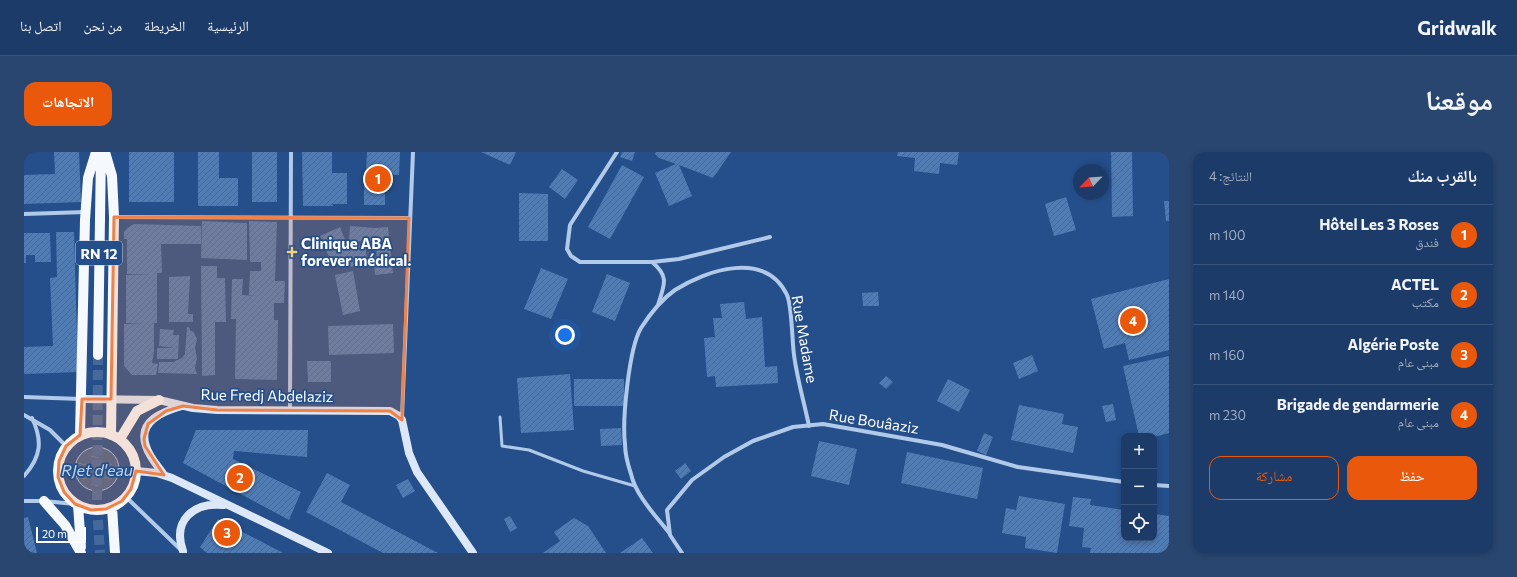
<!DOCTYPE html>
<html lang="ar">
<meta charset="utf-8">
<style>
body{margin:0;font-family:Commissioner,"Noto Naskh Arabic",sans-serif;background:#294671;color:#f1f3f6;direction:rtl}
.controls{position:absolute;right:12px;bottom:12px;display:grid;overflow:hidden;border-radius:8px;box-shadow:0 2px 6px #0003}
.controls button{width:36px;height:36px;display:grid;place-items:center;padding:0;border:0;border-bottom:1px solid #3a557c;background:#1c3b68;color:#f1f3f6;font:20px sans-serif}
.compass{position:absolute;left:1049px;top:12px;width:36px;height:36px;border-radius:50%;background:#1c3b68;box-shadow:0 2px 6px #0003;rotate:245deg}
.scale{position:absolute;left:12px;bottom:10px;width:50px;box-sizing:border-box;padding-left:4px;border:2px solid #fff;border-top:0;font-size:11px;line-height:14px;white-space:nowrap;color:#fff;-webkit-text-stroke:3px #254f8a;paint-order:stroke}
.you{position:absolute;left:541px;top:183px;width:14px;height:14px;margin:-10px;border:3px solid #fff;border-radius:50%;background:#1a73e8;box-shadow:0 0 0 6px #1a73e833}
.badge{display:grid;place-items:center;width:26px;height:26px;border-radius:50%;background:#ea580c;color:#fff;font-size:13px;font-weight:700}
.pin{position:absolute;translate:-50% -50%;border:2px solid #fff;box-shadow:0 1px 4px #0006}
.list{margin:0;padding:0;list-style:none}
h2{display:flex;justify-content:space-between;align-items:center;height:52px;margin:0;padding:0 16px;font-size:17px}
h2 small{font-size:13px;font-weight:400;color:#a0adc0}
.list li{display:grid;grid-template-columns:26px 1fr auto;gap:12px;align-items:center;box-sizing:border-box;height:60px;padding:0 16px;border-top:1px solid #3a557c}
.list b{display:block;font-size:15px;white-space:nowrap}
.list p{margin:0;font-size:13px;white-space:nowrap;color:#a0adc0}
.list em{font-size:13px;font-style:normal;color:#a0adc0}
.actions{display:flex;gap:8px;padding:12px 16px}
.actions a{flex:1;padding:9px 0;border:1px solid #ea580c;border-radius:12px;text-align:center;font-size:14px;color:#ea580c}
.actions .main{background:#ea580c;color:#fff}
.icon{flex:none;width:22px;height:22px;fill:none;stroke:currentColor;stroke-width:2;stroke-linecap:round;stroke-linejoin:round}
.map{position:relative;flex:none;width:1145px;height:401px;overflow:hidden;direction:ltr;border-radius:12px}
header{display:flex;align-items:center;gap:24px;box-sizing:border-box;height:56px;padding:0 20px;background:#1c3b68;border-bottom:1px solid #3a557c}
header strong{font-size:19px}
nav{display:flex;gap:22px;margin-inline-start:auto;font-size:14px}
.intro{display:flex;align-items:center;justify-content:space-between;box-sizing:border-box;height:96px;padding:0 24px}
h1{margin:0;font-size:28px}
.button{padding:10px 18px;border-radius:12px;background:#ea580c;color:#fff;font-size:14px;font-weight:700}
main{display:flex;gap:24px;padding:0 24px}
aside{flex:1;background:#1c3b68;border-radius:12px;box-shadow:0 2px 6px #0003}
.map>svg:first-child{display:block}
</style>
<header>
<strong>Gridwalk</strong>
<nav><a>الرئيسية</a><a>الخريطة</a><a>من نحن</a><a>اتصل بنا</a></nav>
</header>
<div class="intro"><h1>موقعنا</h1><a class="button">الاتجاهات</a></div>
<main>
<aside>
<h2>بالقرب منك<small>النتائج: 4</small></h2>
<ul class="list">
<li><span class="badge">1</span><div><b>Hôtel Les 3 Roses</b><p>فندق</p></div><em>100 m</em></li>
<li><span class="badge">2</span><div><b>ACTEL</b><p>مكتب</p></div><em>140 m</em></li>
<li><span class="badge">3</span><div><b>Algérie Poste</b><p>مبنى عام</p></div><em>160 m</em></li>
<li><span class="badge">4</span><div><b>Brigade de gendarmerie</b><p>مبنى عام</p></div><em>230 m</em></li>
</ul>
<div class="actions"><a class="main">حفظ</a><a>مشاركة</a></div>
</aside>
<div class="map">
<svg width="1145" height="401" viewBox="0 0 1145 401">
<defs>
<pattern id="water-ripples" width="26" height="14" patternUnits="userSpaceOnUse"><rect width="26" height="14" fill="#44638d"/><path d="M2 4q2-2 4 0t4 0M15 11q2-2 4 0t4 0" fill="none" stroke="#607a9e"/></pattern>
<pattern id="building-hatch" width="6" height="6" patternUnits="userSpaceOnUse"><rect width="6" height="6" fill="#517bb3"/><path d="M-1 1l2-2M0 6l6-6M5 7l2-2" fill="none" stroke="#4f6685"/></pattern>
</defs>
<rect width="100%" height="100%" fill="#254f8a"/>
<path fill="url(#water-ripples)" stroke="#a6c5eb" d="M51 317a22 22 0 1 1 44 0a22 22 0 1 1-44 0Z"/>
<path fill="url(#building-hatch)" d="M 30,0 L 55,0 L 57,50 L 0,52 L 0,23 L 31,22 Z
M 105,0 L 150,0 L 150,50 L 105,50 Z
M 174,0 L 195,0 L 195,26 L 214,26 L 214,54 L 174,54 Z
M 228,0 L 253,0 L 253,50 L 228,50 Z
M 278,0 L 308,0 L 308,21 L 323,21 L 323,52 L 308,52 L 309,54 L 279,54 Z
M 343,0 L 376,0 L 375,23 L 342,21 Z
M 457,0 L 492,0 L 486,13 Z
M 598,0 L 611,0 L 608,9 L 596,5 Z
M 632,0 L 707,0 L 689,26 L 655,13 L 668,44 L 645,54 L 631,21 L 652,12 L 635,6 L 631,2 Z
M 874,0 L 935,0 L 933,13 L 916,11 L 915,22 L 890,19 L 891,6 L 873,4 Z
M 1087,0 L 1108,0 L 1109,64 L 1088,65 Z
M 598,13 L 620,25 L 586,87 L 564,75 Z
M 538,17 L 554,28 L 541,47 L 525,35 Z
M 340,30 L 361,30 L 361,53 L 340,53 Z
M 495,41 L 524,42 L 524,89 L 495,89 Z
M 1042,45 L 1052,78 L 1030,84 L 1021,52 Z
M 1140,49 L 1145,49 L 1145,69 L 1142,69 Z
M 178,69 L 223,71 L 223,108 L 177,106 Z
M 225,69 L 253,70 L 251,129 L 261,129 L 260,151 L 250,151 L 250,168 L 254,168 L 253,228 L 211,227 L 212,167 L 207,167 L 208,127 L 219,127 L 218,143 L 235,144 L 225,143 L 226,119 L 237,119 L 237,110 L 226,110 Z
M 110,72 L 177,74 L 177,92 L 137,92 L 138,121 L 133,121 L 133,171 L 130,171 L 130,200 L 128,211 L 134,212 L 132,223 L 108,223 L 100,214 L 100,172 L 119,171 L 102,171 L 102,123 L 127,122 L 103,122 L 103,87 L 100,87 L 100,80 L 103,76 Z
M 326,74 L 351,76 L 364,75 L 369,121 L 351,123 L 350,112 L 323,115 L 322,106 L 308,112 L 296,84 L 316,75 L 324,95 L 341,93 L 343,106 L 353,105 L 351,83 L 350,90 L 325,89 Z
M 32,80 L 50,80 L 54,220 L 0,222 L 0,195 L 29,194 L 26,126 L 33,125 Z
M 0,81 L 26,81 L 27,110 L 11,110 L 11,103 L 2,103 L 2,111 L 0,111 Z
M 177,114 L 193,114 L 193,126 L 201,126 L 202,170 L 191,170 L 191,223 L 178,224 Z
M 517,116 L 544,127 L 527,167 L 500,157 Z
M 329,119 L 336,159 L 319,163 L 311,123 Z
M 583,122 L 606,131 L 591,169 L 568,160 Z
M 166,124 L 164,162 L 169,162 L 169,170 L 145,170 L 145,125 Z
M 1145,127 L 1145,198 L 1105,208 L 1101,191 L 1080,197 L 1067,147 Z
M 854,140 L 855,154 L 839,154 L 838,141 Z
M 720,150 L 722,167 L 738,165 L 741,215 L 753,214 L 754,231 L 692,235 L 691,224 L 683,225 L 680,186 L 691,185 L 689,166 L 698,166 L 696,152 Z
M 369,172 L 370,201 L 305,203 L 304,174 Z
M 163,175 L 166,176 L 166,179 L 169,179 L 173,187 L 171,196 L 173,206 L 171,216 L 173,222 L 134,221 L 135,210 L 149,210 L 158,206 L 161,202 Z
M 136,177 L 150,178 L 149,183 L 155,183 L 154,207 L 133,207 L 133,196 L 150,196 L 135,194 Z
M 1008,203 L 1014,219 L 995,227 L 989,211 Z
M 1145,204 L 1145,281 L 1130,285 L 1115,284 L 1099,214 Z
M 283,209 L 307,209 L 307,230 L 284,230 Z
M 546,222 L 550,278 L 497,281 L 493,226 Z
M 862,224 L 869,230 L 862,237 L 855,231 Z
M 550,227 L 600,227 L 600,254 L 550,254 Z
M 924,227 L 946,238 L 935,260 L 913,249 Z
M 1089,252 L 1092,268 L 1082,270 L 1078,254 Z
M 995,253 L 1040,262 L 1038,272 L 1054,275 L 1049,301 L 987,288 Z
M 597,276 L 598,293 L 577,294 L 576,277 Z
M 172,278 L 284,278 L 283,305 L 210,299 L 209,307 L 277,340 L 265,368 L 159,311 Z
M 960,281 L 969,285 L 962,303 L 953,299 Z
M 795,289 L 833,297 L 825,333 L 787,324 Z
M 883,300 L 959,316 L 953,347 L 877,331 Z
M 661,311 L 667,319 L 657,327 L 651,319 Z
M 303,321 L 326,333 L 317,350 L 414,401 L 359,401 L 282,360 Z
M 384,327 L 391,339 L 379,346 L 372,333 Z
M 995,344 L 1041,352 L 1033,401 L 1001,396 L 1002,385 L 978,381 L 982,356 L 992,358 Z
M 1049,345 L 1067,347 L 1066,353 L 1100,358 L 1100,386 L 1130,386 L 1130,362 L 1145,364 L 1145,401 L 1066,401 L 1067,396 L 1058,395 L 1060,376 L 1045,374 Z
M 486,364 L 493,376 L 486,380 L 480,367 Z
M 4,365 L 13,401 L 0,401 L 0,366 Z
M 550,366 L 564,374 L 582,401 L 519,401 L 536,389 L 530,380 Z
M 194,367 L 259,401 L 183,401 L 176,395 Z
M 618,386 L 629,401 L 596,401 Z"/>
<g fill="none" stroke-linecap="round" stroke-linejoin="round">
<path stroke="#46699c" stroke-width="10" stroke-dasharray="10 5" stroke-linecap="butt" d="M 74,203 L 73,353 L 76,401"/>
<path stroke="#b2caea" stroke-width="3" d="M 476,265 L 478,294 L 505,298 L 559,319 L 611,334"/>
<path stroke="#b2caea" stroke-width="4" d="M 593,0 L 546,73 L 543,97 L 547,104 L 556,110 L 628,110 C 646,125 640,133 634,153
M 0,62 L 62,60
M 90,65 L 385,66
M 628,110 L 655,107 L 746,85
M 0,245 L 57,247
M 266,258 L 267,0
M 0,263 L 26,278 L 42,294
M 378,265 L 389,0
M 0,324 C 17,305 19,289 8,266
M 1130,333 L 1145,334
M 102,345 L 156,397
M 0,349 L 20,349 L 51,352
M 646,382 C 632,364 612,344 607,322 C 604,313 601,301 601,292 C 598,268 605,196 617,176 C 626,162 638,147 651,138 C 682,118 742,98 763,143 C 768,153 768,189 770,203 C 773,226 780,250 785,274
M 658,401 L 646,383 L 643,358 L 668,328 L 700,305 L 729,289 L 769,275 L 799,272 L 918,293 L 994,315 L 1100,330"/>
<path stroke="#dce8f8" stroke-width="8" d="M 58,247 L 135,248 L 169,256 L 193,258 L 366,259 L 375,264 L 378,268 L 385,301 L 393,320 L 449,401
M 112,319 L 133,321 L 148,326 L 304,401
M 140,323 C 134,314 125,305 122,294 C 113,269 140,259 158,254
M 159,399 C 148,368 170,350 199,353"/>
<path stroke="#f5f9fe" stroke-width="10" d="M 81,0 L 88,24 L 90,65 L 87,283
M 74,203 L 77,0
M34 319a39 39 0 1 1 78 0a39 39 0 1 1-78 0Z
M 56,283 L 61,68 L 64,26 L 72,0
M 96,287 L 113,259 L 135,248
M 20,349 L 41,373 L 57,401
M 54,353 L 57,395
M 88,355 L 91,401"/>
</g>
<path fill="#ee8249" fill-opacity="0.2" stroke="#ee8249" stroke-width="3" stroke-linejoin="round" d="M 90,65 L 385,66 L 378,268 L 366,259 L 193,258 L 159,254 L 142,259 L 124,272 L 120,287 L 121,294 L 140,323 L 112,319 L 107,337 L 98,349 L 82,357 L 67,358 L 51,352 L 40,340 L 34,325 L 35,309 L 42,294 L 56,283 L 58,247 L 87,247 Z"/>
<path fill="#f4d176" stroke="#254f8a" stroke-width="1.5" d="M266 94h4v4h4v4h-4v4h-4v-4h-4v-4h4z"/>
<g text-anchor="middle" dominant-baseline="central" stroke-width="3.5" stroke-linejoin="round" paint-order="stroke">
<rect fill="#254f8a" stroke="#becadc" stroke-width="1" x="52" y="89" width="46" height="24" rx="3"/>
<g font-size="14" font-weight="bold" fill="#fff">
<text x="75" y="101">RN 12</text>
</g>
<g font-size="15" font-weight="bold" fill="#fff" stroke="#254f8a" text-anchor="start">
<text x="277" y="91">Clinique ABA<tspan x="277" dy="17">forever médical.</tspan></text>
</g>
<g font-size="15" fill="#fff" stroke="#254f8a">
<text transform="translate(781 187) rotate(80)">Rue Madame</text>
<text transform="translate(243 243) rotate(1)">Rue Fredj Abdelaziz</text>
<text transform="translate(850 269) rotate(9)">Rue Bouâaziz</text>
</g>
<g font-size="16" font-style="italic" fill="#bdd4f1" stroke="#254f8a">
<text x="73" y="317">RJet d'eau</text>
</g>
</g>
</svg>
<div class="controls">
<button>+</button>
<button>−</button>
<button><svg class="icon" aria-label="locate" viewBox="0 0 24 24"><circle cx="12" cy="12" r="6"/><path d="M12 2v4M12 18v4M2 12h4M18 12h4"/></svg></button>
</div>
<svg class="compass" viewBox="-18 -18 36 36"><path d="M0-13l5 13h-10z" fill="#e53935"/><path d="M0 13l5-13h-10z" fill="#a0adc0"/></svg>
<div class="scale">20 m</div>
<div class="you"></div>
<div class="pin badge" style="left:354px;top:27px">1</div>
<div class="pin badge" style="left:216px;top:326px">2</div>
<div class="pin badge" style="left:203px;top:381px">3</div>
<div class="pin badge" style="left:1109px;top:169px">4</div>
</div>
</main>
